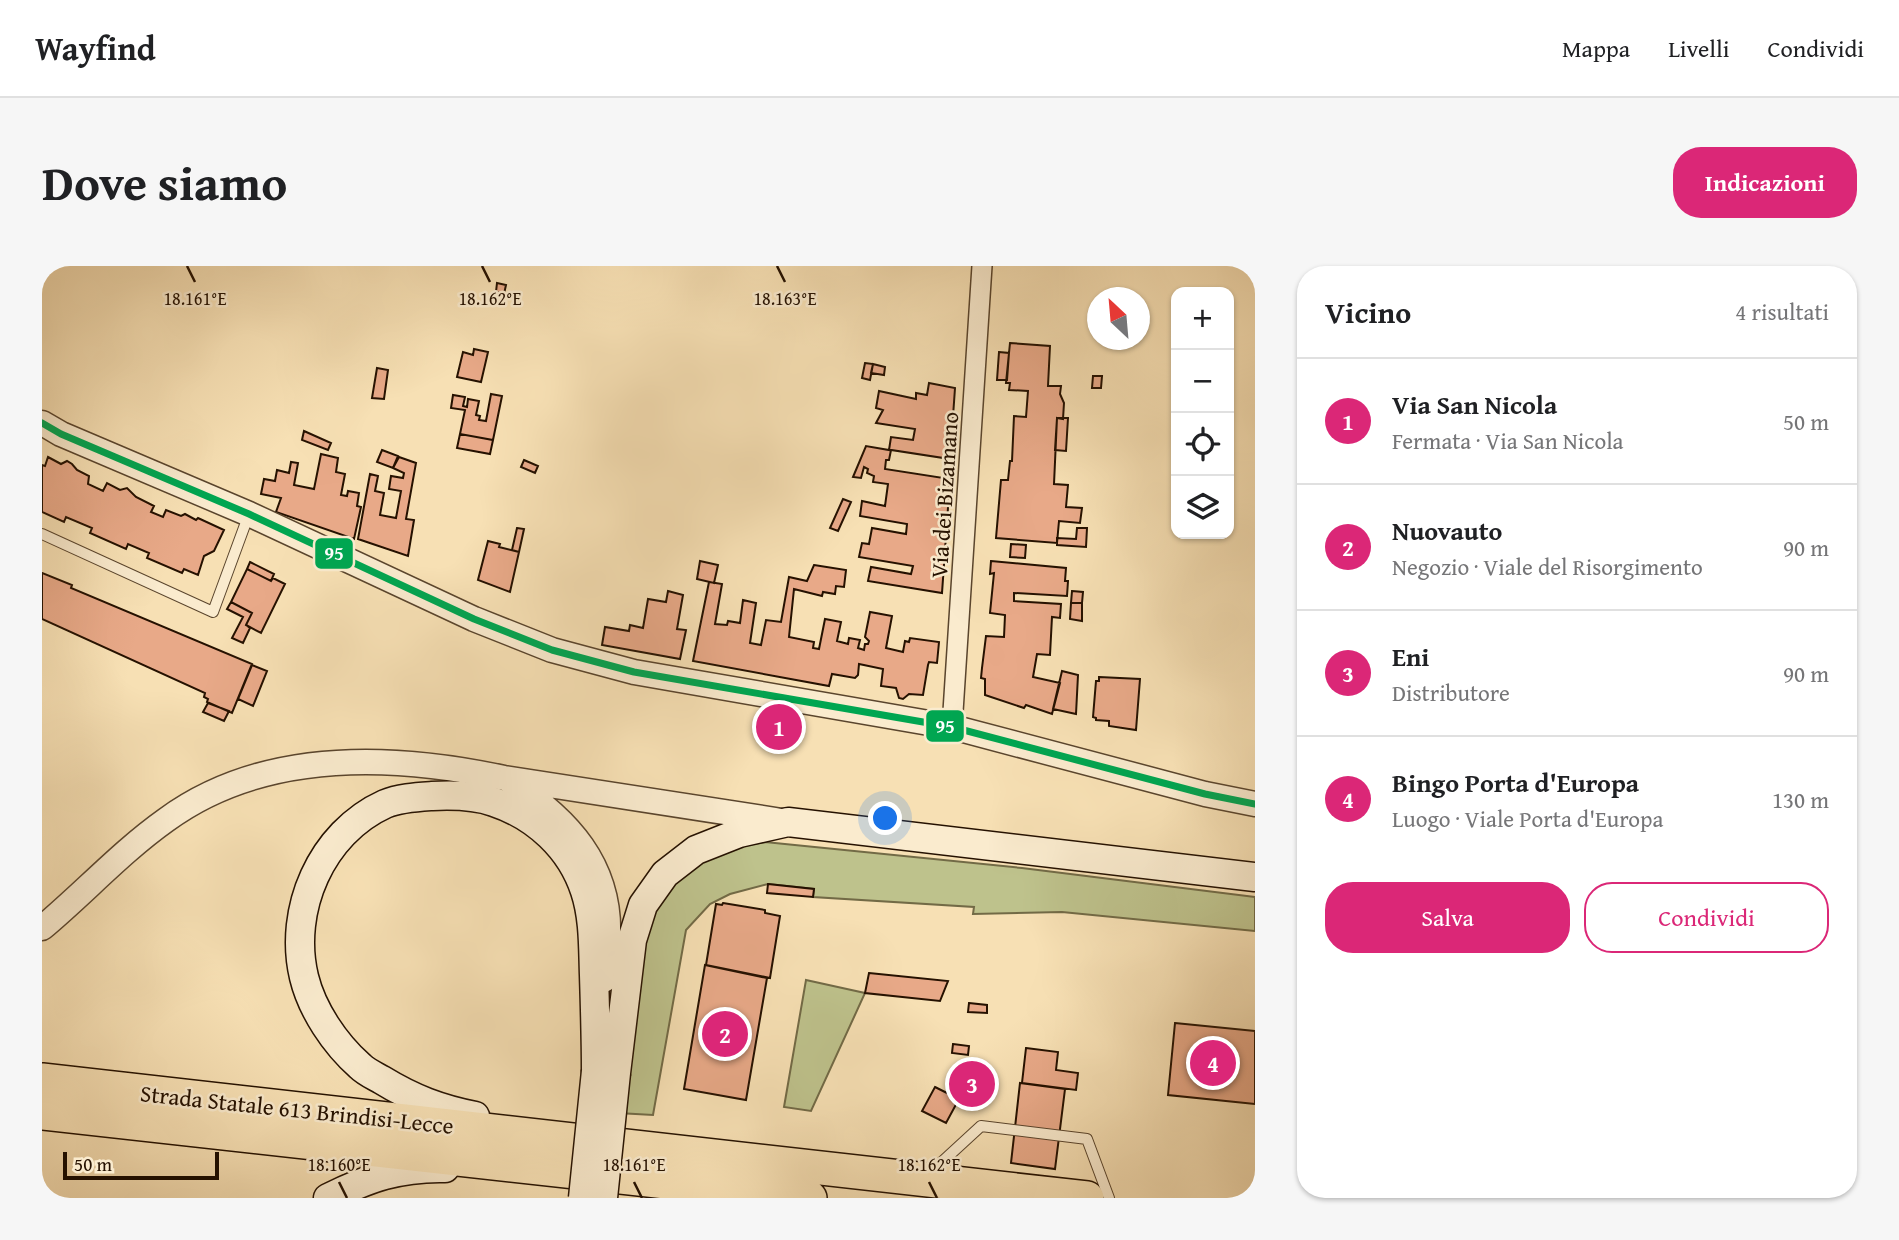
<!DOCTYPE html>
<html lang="it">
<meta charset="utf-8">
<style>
body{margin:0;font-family:"Gentium Book Plus",serif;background:#f6f6f6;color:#202124}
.controls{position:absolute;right:21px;top:21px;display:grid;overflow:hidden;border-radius:14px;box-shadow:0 2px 5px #0004}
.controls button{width:63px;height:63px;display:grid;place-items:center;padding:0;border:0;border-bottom:2px solid #e0e0e0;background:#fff;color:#202124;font:35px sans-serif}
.compass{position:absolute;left:1045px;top:21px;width:63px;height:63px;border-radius:50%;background:#fff;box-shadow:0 2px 5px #0004;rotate:334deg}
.scale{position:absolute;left:21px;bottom:18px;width:156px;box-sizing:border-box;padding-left:7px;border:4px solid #251100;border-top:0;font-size:19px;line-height:24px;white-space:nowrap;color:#251100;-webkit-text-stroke:5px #faebce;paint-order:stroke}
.you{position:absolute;left:844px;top:553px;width:24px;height:24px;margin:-18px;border:5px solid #fff;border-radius:50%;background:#1a73e8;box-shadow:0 0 0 10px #1a73e833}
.badge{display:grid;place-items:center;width:46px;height:46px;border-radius:50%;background:#db2777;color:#fff;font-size:23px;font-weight:700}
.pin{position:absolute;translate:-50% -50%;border:4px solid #fff;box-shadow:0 2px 7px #0006}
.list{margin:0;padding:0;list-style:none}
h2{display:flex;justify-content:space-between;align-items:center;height:91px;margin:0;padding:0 28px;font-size:30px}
h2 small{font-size:23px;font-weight:400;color:#757577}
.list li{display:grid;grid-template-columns:46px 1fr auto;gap:21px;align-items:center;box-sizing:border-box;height:126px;padding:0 28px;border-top:2px solid #e0e0e0}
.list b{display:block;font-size:26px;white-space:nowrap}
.list p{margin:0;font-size:23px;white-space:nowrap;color:#757577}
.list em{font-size:23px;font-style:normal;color:#757577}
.actions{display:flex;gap:14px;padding:21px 28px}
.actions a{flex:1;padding:16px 0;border:2px solid #db2777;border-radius:28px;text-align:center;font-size:24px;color:#db2777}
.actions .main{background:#db2777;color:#fff}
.icon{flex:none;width:38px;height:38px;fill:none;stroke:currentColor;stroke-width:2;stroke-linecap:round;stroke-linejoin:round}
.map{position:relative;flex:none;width:1213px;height:932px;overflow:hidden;border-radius:28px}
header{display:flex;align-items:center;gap:42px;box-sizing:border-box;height:98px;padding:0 35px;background:#fff;border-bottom:2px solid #e0e0e0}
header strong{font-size:33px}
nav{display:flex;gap:38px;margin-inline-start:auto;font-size:24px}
.intro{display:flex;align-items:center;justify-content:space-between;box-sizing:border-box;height:168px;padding:0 42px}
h1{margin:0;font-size:49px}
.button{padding:18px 32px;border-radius:28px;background:#db2777;color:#fff;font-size:24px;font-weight:700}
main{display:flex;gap:42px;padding:0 42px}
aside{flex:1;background:#fff;border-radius:28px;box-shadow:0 2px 5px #0004}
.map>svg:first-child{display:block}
</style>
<header>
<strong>Wayfind</strong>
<nav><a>Mappa</a><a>Livelli</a><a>Condividi</a></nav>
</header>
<div class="intro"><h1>Dove siamo</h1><a class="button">Indicazioni</a></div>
<main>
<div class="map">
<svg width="1213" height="932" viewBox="0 0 1213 932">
<rect width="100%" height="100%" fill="#f7e0b4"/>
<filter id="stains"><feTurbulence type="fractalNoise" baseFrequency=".00286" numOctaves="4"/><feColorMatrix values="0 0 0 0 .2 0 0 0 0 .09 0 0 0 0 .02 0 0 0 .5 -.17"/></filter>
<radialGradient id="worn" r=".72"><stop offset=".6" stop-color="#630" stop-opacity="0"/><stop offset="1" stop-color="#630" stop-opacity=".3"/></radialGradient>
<path fill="#bec28c" stroke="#726a46" stroke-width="2" d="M 723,576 L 980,602 L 1213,631 L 1213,665 L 1020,646 L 931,648 L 932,641 L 771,631 L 772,623 L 726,618 L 688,628 L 668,638 L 644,664 L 611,849 L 576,847 L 590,722 L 609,645 L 639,609 L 677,584 Z
M 764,714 L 823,727 L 769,845 L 742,841 Z"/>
<path fill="#e8a988" stroke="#251100" stroke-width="2" d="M 455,17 L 464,19 L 462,28 L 454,26 Z
M 968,77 L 1008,80 L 1006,120 L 1019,120 L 1018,128 L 1022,137 L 1021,153 L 1015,152 L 1012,218 L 1026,219 L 1024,241 L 1040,242 L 1038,257 L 1017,255 L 1015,277 L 954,272 L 959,214 L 966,214 L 968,195 L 970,195 L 972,150 L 984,151 L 986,125 L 967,124 L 968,117 L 964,117 Z
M 432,83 L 446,86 L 439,116 L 415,111 L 421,86 L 431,89 Z
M 957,86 L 967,87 L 965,114 L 955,114 Z
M 823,97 L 831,98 L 828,114 L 820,112 Z
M 831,98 L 843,101 L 842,109 L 829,107 Z
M 335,102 L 346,104 L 342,133 L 330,132 Z
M 1051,110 L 1060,110 L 1059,122 L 1050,122 Z
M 887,117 L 913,122 L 908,193 L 849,184 L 847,194 L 844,194 L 843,203 L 908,213 L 900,327 L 826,315 L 829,301 L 869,308 L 871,300 L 817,291 L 820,277 L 827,278 L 830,262 L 864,268 L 865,258 L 818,250 L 820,235 L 843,240 L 846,218 L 831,216 L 832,210 L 825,207 L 826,203 L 822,201 L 819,212 L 811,211 L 824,180 L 847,184 L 849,171 L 871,174 L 873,163 L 834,157 L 841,144 L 834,142 L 837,125 L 874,133 L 874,127 L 885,129 Z
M 449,128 L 460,130 L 451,174 L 418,168 L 423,144 L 409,142 L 411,129 L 423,131 L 421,140 L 425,141 L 426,133 L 437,135 L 434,149 L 438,150 L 437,154 L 444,155 Z
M 1015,152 L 1026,152 L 1024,185 L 1013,184 Z
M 262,165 L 289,177 L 286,184 L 260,174 Z
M 418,168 L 451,174 L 448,188 L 415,182 Z
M 340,184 L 356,190 L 351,202 L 335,196 Z
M 279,188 L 296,192 L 294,206 L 303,208 L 299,229 L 305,230 L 306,225 L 317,227 L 315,240 L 319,241 L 312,273 L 234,246 L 239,232 L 219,228 L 222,213 L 233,215 L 235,204 L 247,207 L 249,196 L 256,197 L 252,219 L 272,223 Z
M 6,191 L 19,198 L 25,195 L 30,198 L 35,204 L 47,210 L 46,218 L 61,225 L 65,217 L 78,224 L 85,222 L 94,231 L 112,240 L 109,246 L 121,251 L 124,244 L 139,250 L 143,248 L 154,254 L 156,252 L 182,264 L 172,285 L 162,290 L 156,309 L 142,303 L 140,307 L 105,292 L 107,287 L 86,278 L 84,283 L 48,267 L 50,262 L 24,251 L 22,256 L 0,246 L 0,199 L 3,200 Z
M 357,191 L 374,197 L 364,253 L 372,254 L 366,290 L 316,273 L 328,208 L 336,210 L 333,225 L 342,227 L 338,249 L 354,252 L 359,225 L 347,223 L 349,210 L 361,212 L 362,207 L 351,202 Z
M 482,194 L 496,200 L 493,207 L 479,201 Z
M 801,233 L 809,236 L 796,265 L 788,262 Z
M 475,262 L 482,263 L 477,286 L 470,284 Z
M 1035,262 L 1045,262 L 1044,281 L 1015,279 L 1015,272 L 1034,273 Z
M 446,275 L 458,278 L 457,281 L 477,286 L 468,326 L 436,314 Z
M 969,278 L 984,279 L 983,292 L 968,291 Z
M 658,295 L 676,299 L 672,317 L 655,313 Z
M 949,295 L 1024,302 L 1023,315 L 1026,315 L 1025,330 L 972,327 L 972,335 L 1019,338 L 1018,352 L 1010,351 L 1008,389 L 995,388 L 991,411 L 1018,417 L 1010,448 L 984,439 L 982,442 L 943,429 L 943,413 L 939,412 L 940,402 L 944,370 L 962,371 L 963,349 L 948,347 L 952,307 L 948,308 Z
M 208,296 L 232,308 L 229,315 L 205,303 Z
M 772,299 L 804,304 L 802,321 L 794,320 L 793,328 L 781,326 L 780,330 L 752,323 L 747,371 L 772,376 L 771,382 L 777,383 L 783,353 L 799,356 L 795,375 L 806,378 L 807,372 L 818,374 L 816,382 L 822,384 L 823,378 L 826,378 L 827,375 L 823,371 L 828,346 L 850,350 L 844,382 L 861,386 L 863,375 L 867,376 L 868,372 L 897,376 L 895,397 L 887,396 L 886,399 L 881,429 L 867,428 L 861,433 L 857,432 L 854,422 L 839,420 L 841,403 L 817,398 L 816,409 L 813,412 L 790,408 L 787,420 L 651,395 L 667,316 L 680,318 L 673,358 L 685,359 L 686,355 L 698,357 L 701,334 L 714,337 L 708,377 L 719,379 L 724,354 L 739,356 L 747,311 L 765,315 Z
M 205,303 L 229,315 L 231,312 L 243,318 L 219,367 L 204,359 L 210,347 L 189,336 Z
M 0,307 L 30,319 L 29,322 L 210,398 L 190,447 L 165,436 L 166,433 L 162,431 L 163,427 L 0,353 Z
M 626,325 L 641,329 L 635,363 L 644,364 L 638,393 L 560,379 L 563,361 L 587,365 L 588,359 L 601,362 L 606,333 L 624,336 Z
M 1030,325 L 1041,326 L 1040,337 L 1029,337 Z
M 189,336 L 210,347 L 204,359 L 208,362 L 201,377 L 190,372 L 201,351 L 185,343 Z
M 1029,337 L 1040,337 L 1040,355 L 1028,353 Z
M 210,399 L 225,405 L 211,440 L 196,433 Z
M 1020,405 L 1036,409 L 1034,448 L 1011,443 Z
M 1057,411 L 1098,413 L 1094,464 L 1067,460 L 1067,455 L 1054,454 L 1054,452 L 1051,451 L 1054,415 L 1057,415 Z
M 166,437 L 187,445 L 182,455 L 161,446 Z
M 726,618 L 772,623 L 771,631 L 725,627 Z
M 681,637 L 723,644 L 723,647 L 738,650 L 728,712 L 664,699 L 674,638 L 680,639 Z
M 663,699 L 725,712 L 704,834 L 642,823 Z
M 827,707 L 906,715 L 898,735 L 823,727 Z
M 927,737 L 945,739 L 945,747 L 926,746 Z
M 1133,757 L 1213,765 L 1213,838 L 1126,829 Z
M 911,778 L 927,780 L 926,789 L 910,787 Z
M 984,782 L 1016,786 L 1014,804 L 1036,807 L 1034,824 L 980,817 Z
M 978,817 L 1023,823 L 1013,903 L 969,897 Z
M 893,821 L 917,833 L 904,857 L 880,845 Z"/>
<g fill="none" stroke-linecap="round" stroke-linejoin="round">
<g stroke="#5a452d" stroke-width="12">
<path id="service" d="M 0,268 L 171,346 L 207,248
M 889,906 L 939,860 L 1045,873 L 1067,932"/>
</g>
<g stroke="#5a452d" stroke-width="22">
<path id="minor" d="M 910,461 L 940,0"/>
</g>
<g stroke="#5a452d" stroke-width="27">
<path id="tertiary" d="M 0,157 L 19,168 L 207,248 L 432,353 L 510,384 L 592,406 L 910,461 L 1163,528 L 1213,538
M 469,516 C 526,553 569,599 566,671 C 566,686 564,700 562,714
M 0,662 C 42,627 79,586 124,554 C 221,483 350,488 462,512 L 740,555"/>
</g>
<g stroke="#251100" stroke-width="31">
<path id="secondary" d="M 574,807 L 590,674 L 601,639 L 623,608 L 654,584 L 697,567 L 746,556 L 1213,611
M 433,850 C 398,843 371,833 340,814 C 333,810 324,806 318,800 C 293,778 270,744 262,711 C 246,644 279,567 343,538 C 357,532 375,531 390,530 C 411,529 432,529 452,536 C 494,550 529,582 543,625 C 552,652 551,682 552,709 C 553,741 554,773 554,805
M 286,932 C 326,912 358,901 403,902"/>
</g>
<g stroke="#251100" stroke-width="36">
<path id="trunk" d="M 0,814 L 1045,932
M 0,847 L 768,932"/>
</g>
<use href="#service" stroke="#faebce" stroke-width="10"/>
<use href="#minor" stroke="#faebce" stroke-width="19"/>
<use href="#tertiary" stroke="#faebce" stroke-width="24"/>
<use href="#secondary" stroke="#faebce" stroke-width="28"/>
<use href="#trunk" stroke="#f7e0b4" stroke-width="33"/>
<g stroke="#251100" stroke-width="31" stroke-linecap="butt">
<path id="secondary-bridge" d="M 541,932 L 554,805
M 561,932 L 574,807"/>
</g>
<use href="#secondary-bridge" stroke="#faebce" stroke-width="28"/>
<g stroke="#faebce" stroke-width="12">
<path id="bus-1" d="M 0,157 L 19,168 L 207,248 L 432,353 L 510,384 L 592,406 L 910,461 L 1163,528 L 1213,538"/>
</g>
<use href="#bus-1" stroke="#00a651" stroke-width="7"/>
</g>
<path fill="none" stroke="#251100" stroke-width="2.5" d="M 145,0 L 153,16M 440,0 L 448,16M 735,0 L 743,16M 297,916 L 305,932M 592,916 L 600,932M 887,916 L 895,932"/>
<g text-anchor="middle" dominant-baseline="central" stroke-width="5" stroke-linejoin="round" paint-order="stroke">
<g font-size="23" fill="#251100" stroke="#faebce">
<text transform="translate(902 229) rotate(-86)">Via dei Bizamano</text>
<text transform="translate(255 843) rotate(6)">Strada Statale 613 Brindisi-Lecce</text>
</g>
</g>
<g font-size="18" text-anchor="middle" fill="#251100" stroke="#faebce" stroke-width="5" stroke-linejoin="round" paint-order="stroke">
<text x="153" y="39">18.161°E</text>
<text x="448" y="39">18.162°E</text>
<text x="743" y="39">18.163°E</text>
<text x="297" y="905">18.160°E</text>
<text x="592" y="905">18.161°E</text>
<text x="887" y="905">18.162°E</text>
</g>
<g stroke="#faebce" stroke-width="2.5">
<rect x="272" y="271" width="40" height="33" rx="7" fill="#00a651"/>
<rect x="883" y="443" width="40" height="34" rx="7" fill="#00a651"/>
</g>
<g font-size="19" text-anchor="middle" font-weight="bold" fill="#fff">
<text x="292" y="294">95</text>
<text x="903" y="467">95</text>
</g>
<rect width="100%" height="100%" filter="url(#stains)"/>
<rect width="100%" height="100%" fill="url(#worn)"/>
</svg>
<div class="controls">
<button>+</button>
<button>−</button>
<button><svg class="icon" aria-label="locate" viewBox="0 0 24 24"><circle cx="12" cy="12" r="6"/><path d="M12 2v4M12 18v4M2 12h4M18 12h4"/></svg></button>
<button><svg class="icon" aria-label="layers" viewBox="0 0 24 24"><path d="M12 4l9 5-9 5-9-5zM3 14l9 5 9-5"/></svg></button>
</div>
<svg class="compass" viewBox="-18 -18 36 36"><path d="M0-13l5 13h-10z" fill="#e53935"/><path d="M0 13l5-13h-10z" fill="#757577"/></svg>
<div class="scale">50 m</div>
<div class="you"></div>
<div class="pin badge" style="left:737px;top:461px">1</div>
<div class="pin badge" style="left:683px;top:768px">2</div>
<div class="pin badge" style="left:930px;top:818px">3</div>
<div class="pin badge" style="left:1171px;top:797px">4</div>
</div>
<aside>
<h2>Vicino<small>4 risultati</small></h2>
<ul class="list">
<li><span class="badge">1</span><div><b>Via San Nicola</b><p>Fermata · Via San Nicola</p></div><em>50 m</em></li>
<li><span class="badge">2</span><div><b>Nuovauto</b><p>Negozio · Viale del Risorgimento</p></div><em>90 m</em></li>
<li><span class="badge">3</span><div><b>Eni</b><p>Distributore</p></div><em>90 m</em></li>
<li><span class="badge">4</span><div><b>Bingo Porta d'Europa</b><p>Luogo · Viale Porta d'Europa</p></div><em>130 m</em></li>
</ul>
<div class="actions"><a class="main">Salva</a><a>Condividi</a></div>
</aside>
</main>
